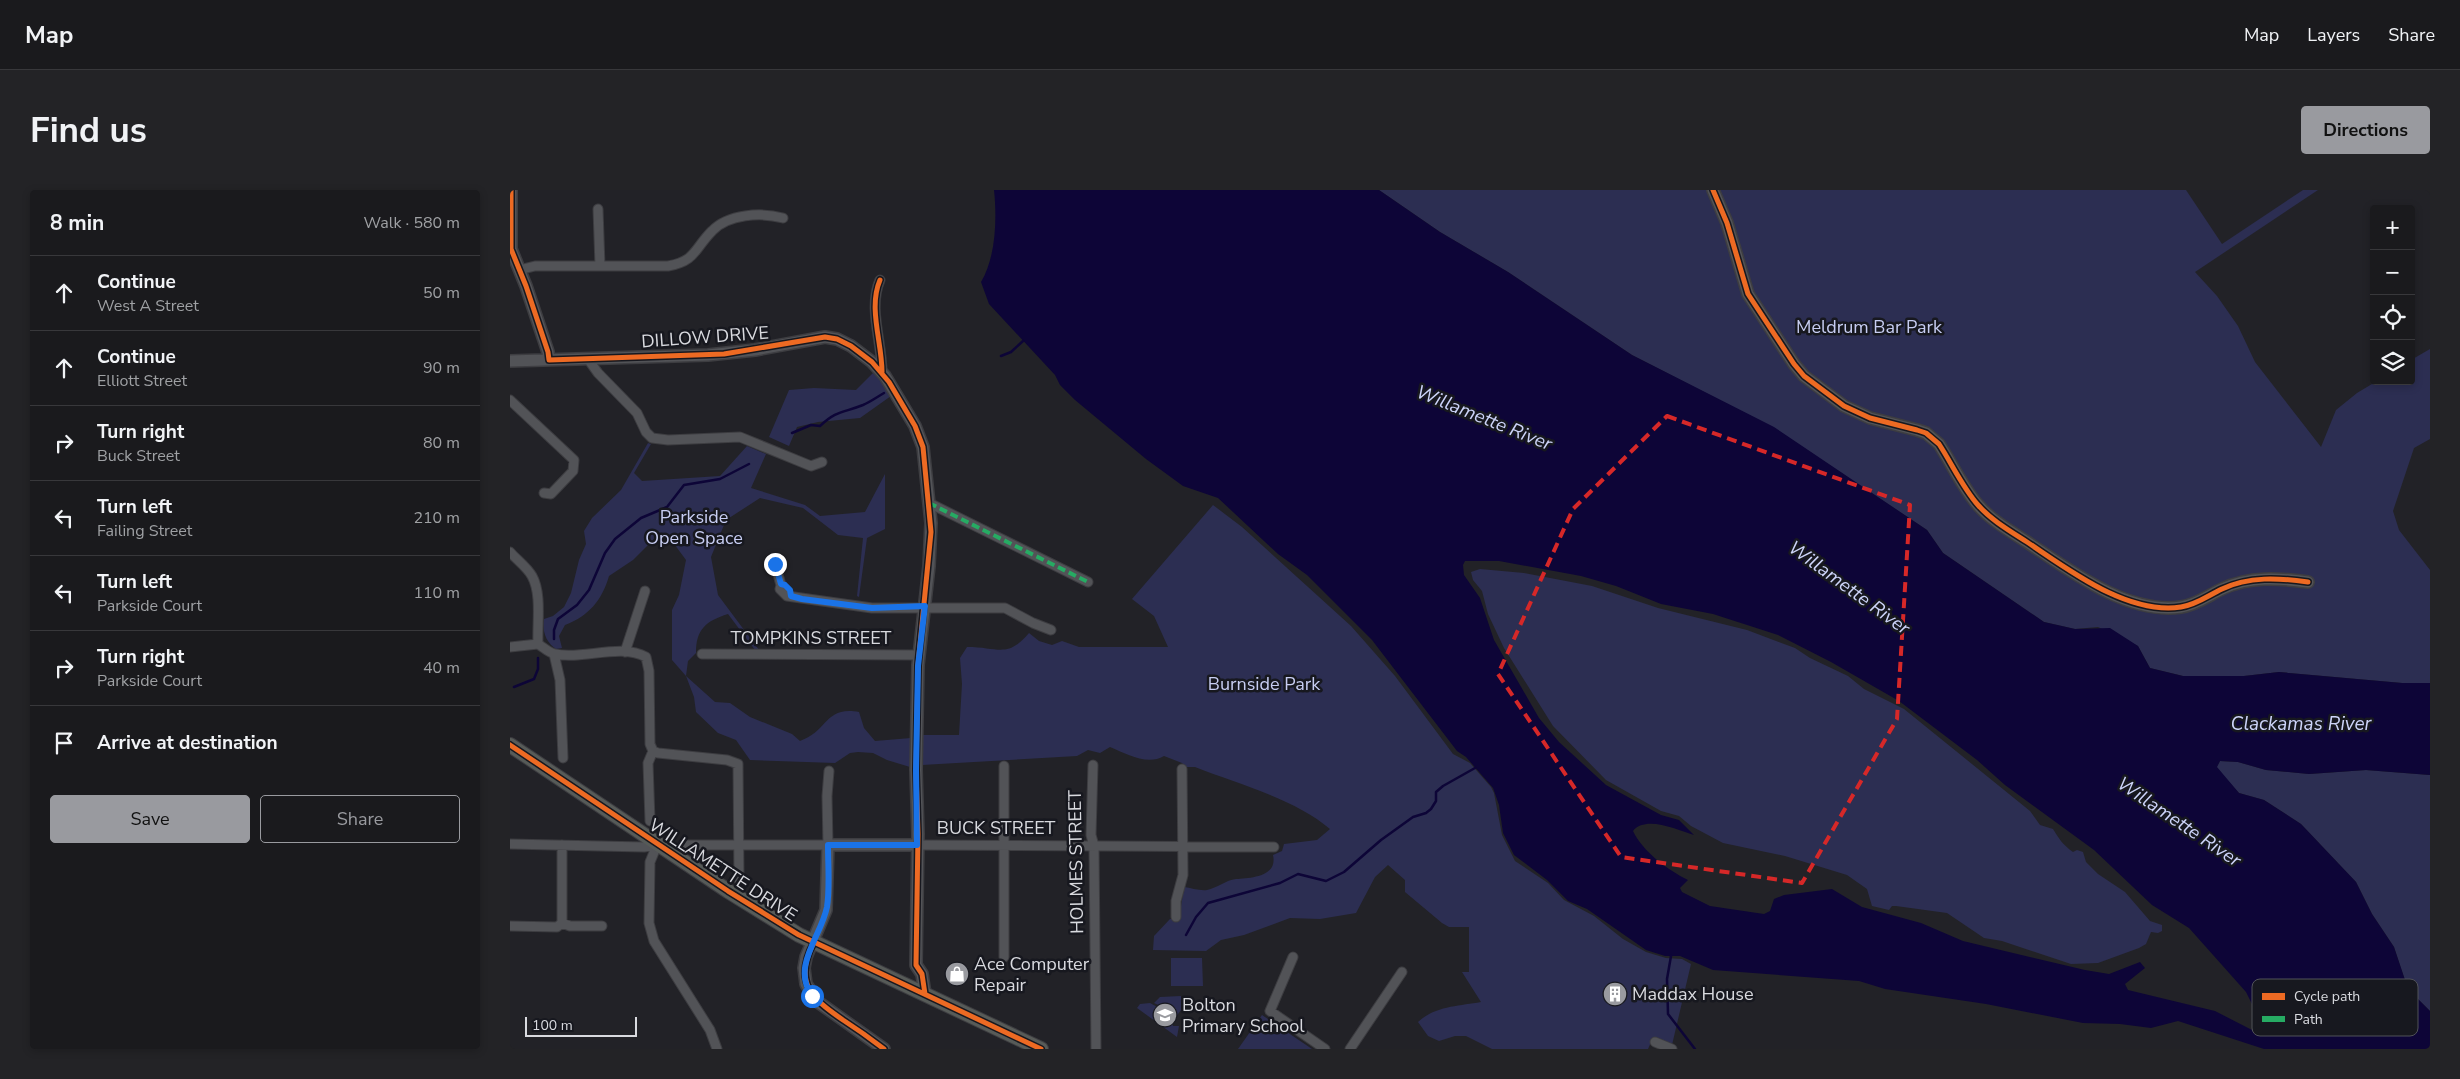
<!DOCTYPE html>
<meta charset="utf-8">
<style>
body{margin:0;font-family:"Nunito Sans",sans-serif;background:#232326;color:#f1f3f6}
.controls{position:absolute;right:15px;top:15px;display:grid;overflow:hidden;border-radius:5px;box-shadow:0 2px 8px #0003}
.controls button{width:45px;height:45px;display:grid;place-items:center;padding:0;border:0;border-bottom:1px solid #38383b;background:#1a1a1d;color:#f1f3f6;font:25px sans-serif}
.scale{position:absolute;left:15px;bottom:12px;width:112px;box-sizing:border-box;padding-left:5px;border:2px solid #d9dadf;border-top:0;font-size:14px;line-height:18px;white-space:nowrap;color:#d9dadf;-webkit-text-stroke:4px #17181f;paint-order:stroke}
.stop{position:absolute;width:15px;height:15px;margin:-11px;border:4px solid #1a73e8;border-radius:50%;background:#fff}
.stop.end{background:#1a73e8;border-color:#fff;box-shadow:0 1px 5px #0008}
.list{margin:0;padding:0;list-style:none}
h2{display:flex;justify-content:space-between;align-items:center;height:65px;margin:0;padding:0 20px;font-size:21px}
h2 small{font-size:16px;font-weight:400;color:#9fa1a4}
.list li{display:grid;grid-template-columns:32px 1fr auto;gap:15px;align-items:center;box-sizing:border-box;height:75px;padding:0 20px;border-top:1px solid #38383b}
.list b{display:block;font-size:19px;white-space:nowrap}
.list p{margin:0;font-size:16px;white-space:nowrap;color:#9fa1a4}
.list em{font-size:16px;font-style:normal;color:#9fa1a4}
.actions{display:flex;gap:10px;padding:15px 20px}
.actions a{flex:1;padding:11px 0;border:1px solid #999a9f;border-radius:5px;text-align:center;font-size:18px;color:#999a9f}
.actions .main{background:#999a9f;color:#111}
.icon{flex:none;width:28px;height:28px;fill:none;stroke:currentColor;stroke-width:2;stroke-linecap:round;stroke-linejoin:round}
.map{position:relative;flex:none;width:1920px;height:859px;overflow:hidden;border-radius:5px}
header{display:flex;align-items:center;gap:30px;box-sizing:border-box;height:70px;padding:0 25px;background:#1a1a1d;border-bottom:1px solid #38383b}
header strong{font-size:24px}
nav{display:flex;gap:28px;margin-inline-start:auto;font-size:18px}
.intro{display:flex;align-items:center;justify-content:space-between;box-sizing:border-box;height:120px;padding:0 30px}
h1{margin:0;font-size:35px}
.button{padding:12px 22px;border-radius:5px;background:#999a9f;color:#111;font-size:18px;font-weight:700}
main{display:flex;gap:30px;padding:0 30px}
aside{flex:1;background:#1a1a1d;border-radius:5px;box-shadow:0 2px 8px #0003}
.map>svg:first-child{display:block}
</style>
<header>
<strong>Map</strong>
<nav><a>Map</a><a>Layers</a><a>Share</a></nav>
</header>
<div class="intro"><h1>Find us</h1><a class="button">Directions</a></div>
<main>
<aside>
<h2>8 min<small>Walk · 580 m</small></h2>
<ul class="list">
<li><svg class="icon" aria-label="ahead" viewBox="0 0 24 24"><path d="M12 20V5M6 11l6-6 6 6"/></svg><div><b>Continue</b><p>West A Street</p></div><em>50 m</em></li>
<li><svg class="icon" aria-label="ahead" viewBox="0 0 24 24"><path d="M12 20V5M6 11l6-6 6 6"/></svg><div><b>Continue</b><p>Elliott Street</p></div><em>90 m</em></li>
<li><svg class="icon" aria-label="right" viewBox="0 0 24 24"><path d="M7 20v-9h11M14 6l5 5-5 5"/></svg><div><b>Turn right</b><p>Buck Street</p></div><em>80 m</em></li>
<li><svg class="icon" aria-label="left" viewBox="0 0 24 24"><path d="M17 20v-9H6M10 6l-5 5 5 5"/></svg><div><b>Turn left</b><p>Failing Street</p></div><em>210 m</em></li>
<li><svg class="icon" aria-label="left" viewBox="0 0 24 24"><path d="M17 20v-9H6M10 6l-5 5 5 5"/></svg><div><b>Turn left</b><p>Parkside Court</p></div><em>110 m</em></li>
<li><svg class="icon" aria-label="right" viewBox="0 0 24 24"><path d="M7 20v-9h11M14 6l5 5-5 5"/></svg><div><b>Turn right</b><p>Parkside Court</p></div><em>40 m</em></li>
<li><svg class="icon" aria-label="arrive" viewBox="0 0 24 24"><path d="M6 21V4h12l-3 4 3 4H6"/></svg><div><b>Arrive at destination</b></div></li>
</ul>
<div class="actions"><a class="main">Save</a><a>Share</a></div>
</aside>
<div class="map">
<svg width="1920" height="859" viewBox="0 0 1920 859">
<rect width="100%" height="100%" fill="#222227"/>
<path fill="#2c2e52" d="M 869,0 L 1676,0 L 1712,54 L 1793,0 L 1808,0 L 1685,82 L 1707,106 L 1728,136 L 1745,172 L 1811,257 L 1826,220 L 1847,203 L 1867,191 L 1901,191 L 1901,170 L 1920,159 L 1920,249 L 1904,258 L 1883,321 L 1889,340 L 1920,380 L 1920,493 L 1892,493 L 1769,482 L 1734,486 L 1673,486 L 1640,478 L 1628,456 L 1588,437 L 1565,439 L 1534,432 L 1433,363 L 1417,340 L 1264,238 L 1122,165 L 998,82 L 930,42 Z
M 363,183 L 373,193 L 381,206 L 350,228 L 308,232 L 287,237 L 279,256 L 259,247 L 279,200 L 304,198 L 346,200 Z
M 138,253 L 141,254 L 124,283 L 132,291 L 210,286 L 237,256 L 256,264 L 241,298 L 295,315 L 310,326 L 355,322 L 375,284 L 375,339 L 357,348 L 349,407 L 347,406 L 353,348 L 328,345 L 293,318 L 250,308 L 216,330 L 201,367 L 208,405 L 249,460 L 245,460 L 218,424 C 196,431 186,439 186,463 L 178,471 L 176,486 L 205,512 L 220,513 L 240,527 L 282,544 L 290,551 C 319,541 314,516 349,522 L 354,538 L 365,551 L 401,548 L 400,577 L 377,570 L 363,563 L 348,562 L 340,563 L 325,573 L 240,570 L 226,550 L 208,543 L 186,522 L 184,507 L 176,486 L 162,470 L 162,420 L 169,405 L 176,370 L 156,343 L 147,346 L 123,370 L 99,386 C 92,410 79,426 55,435 L 49,446 L 52,458 L 46,459 C 36,452 32,442 34,429 L 43,426 L 54,417 L 61,403 L 69,370 L 76,354 L 74,341 L 82,328 L 111,300 Z
M 703,315 L 732,337 L 841,436 L 885,486 L 943,564 L 960,573 L 981,597 L 984,603 L 992,645 L 1005,671 L 1038,693 L 1054,710 L 1084,726 L 1113,749 L 1136,762 L 1156,768 L 1172,769 L 1181,774 L 1162,855 L 1143,848 L 1138,859 L 982,859 L 956,846 L 945,846 L 929,851 L 918,846 L 908,832 C 925,816 949,816 971,812 L 952,782 L 959,782 L 959,737 L 939,737 L 932,733 L 895,702 L 895,690 L 878,675 L 865,687 L 846,723 L 810,729 L 780,728 L 734,745 L 711,750 L 696,761 L 643,760 L 644,746 L 660,729 L 669,729 L 674,697 C 681,698 690,701 697,700 C 707,698 716,690 726,689 C 740,688 768,687 763,665 L 772,661 L 774,654 L 807,650 L 820,639 C 785,609 728,594 685,577 L 676,577 L 672,573 L 654,566 C 637,576 617,564 600,557 L 590,563 L 578,560 L 567,566 L 412,575 L 413,545 L 449,545 L 452,494 L 450,468 L 457,457 C 489,457 497,469 519,443 L 529,451 L 542,455 L 552,451 L 569,457 L 658,457 L 644,426 L 622,409 Z
M 970,379 L 1014,383 L 1082,396 L 1148,418 L 1237,440 L 1285,458 L 1300,468 L 1338,486 L 1354,499 L 1394,519 L 1520,621 L 1530,635 L 1543,639 C 1549,649 1553,655 1563,662 L 1567,660 L 1573,662 L 1576,672 L 1588,684 L 1615,702 L 1640,731 L 1652,735 L 1652,741 L 1648,743 L 1641,742 L 1636,754 L 1629,758 L 1588,773 L 1561,774 L 1492,751 L 1474,748 L 1437,723 L 1386,716 L 1382,716 L 1379,720 L 1362,716 L 1357,699 L 1337,685 L 1275,666 L 1213,653 L 1181,636 L 1169,626 L 1151,621 L 1096,590 L 1043,536 L 994,458 L 978,424 L 972,401 L 963,390 L 961,382 Z
M 1710,571 L 1728,572 L 1756,580 L 1799,584 L 1856,580 L 1920,585 L 1920,821 L 1898,799 L 1884,757 L 1862,724 L 1846,692 L 1791,634 L 1754,610 L 1729,603 L 1706,578 Z
M 661,768 L 692,768 L 693,796 L 661,796 Z
M 671,806 L 671,820 L 665,828 L 657,819 L 644,813 L 650,807 Z
M 640,813 L 660,824 L 663,836 L 669,836 L 667,847 L 627,818 L 630,814 Z
M 752,825 L 802,859 L 728,859 Z"/>
<path fill="#0d0537" fill-rule="evenodd" d="M 484,0 L 869,0 L 930,42 L 998,82 L 1122,165 L 1264,237 L 1417,340 L 1433,363 L 1534,432 L 1565,439 L 1600,438 L 1628,456 L 1640,478 L 1673,486 L 1734,486 L 1769,482 L 1892,493 L 1920,493 L 1920,585 L 1856,580 L 1799,584 L 1756,580 L 1728,572 L 1710,571 L 1707,577 L 1729,603 L 1754,610 L 1791,634 L 1846,692 L 1862,724 L 1884,757 L 1898,799 L 1920,821 L 1920,859 L 1754,859 L 1668,831 L 1641,838 L 1610,834 L 1573,833 L 1476,814 L 1375,799 L 1349,791 L 1203,780 L 1170,766 L 1155,766 L 1136,760 L 1077,719 L 1058,711 L 1037,690 L 1004,665 L 993,643 L 989,615 L 983,598 L 956,567 L 947,561 L 862,450 L 797,385 L 768,364 L 708,308 L 673,296 L 636,269 L 565,210 L 550,195 L 545,185 L 479,114 L 471,92 C 486,67 487,28 484,0 ZM 989,371 L 1071,386 L 1106,396 L 1151,414 L 1203,424 L 1268,445 L 1321,472 L 1389,511 L 1467,570 L 1495,595 L 1584,660 L 1642,715 L 1679,738 L 1736,802 L 1751,832 L 1742,840 L 1705,821 L 1618,800 L 1615,794 L 1635,778 L 1630,772 L 1599,784 L 1575,780 L 1453,751 L 1411,733 L 1352,717 L 1322,699 L 1274,705 L 1264,709 L 1260,721 L 1254,724 L 1200,716 L 1172,702 L 1170,698 L 1178,690 C 1158,680 1133,662 1123,641 C 1136,625 1167,640 1184,645 L 1169,630 L 1151,625 L 1096,595 L 1049,552 L 1029,528 L 984,450 L 970,408 L 954,385 L 953,375 L 955,371 Z"/>
<g fill="none" stroke-linecap="round" stroke-linejoin="round">
<path stroke="#0d0537" stroke-width="2.5" d="M 491,166 L 501,162 L 513,151
M 282,243 L 301,235 L 310,236 C 327,220 333,223 353,215 C 360,212 367,207 374,203
M 44,449 L 44,440 L 48,429 L 67,415 L 79,400 L 95,363 L 105,349 L 131,328 L 157,317 L 174,295 L 210,289 L 239,274
M 4,497 L 24,489 L 28,479 L 28,468
M 676,745 L 686,727 L 698,713 L 770,693 L 788,684 L 816,691 L 834,682 L 871,650 L 903,627 L 916,623 L 921,619 L 926,611 L 926,602 L 933,596 L 965,578
M 1161,766 L 1157,789 L 1158,824 L 1185,859"/>
<g stroke="#3d3d41" stroke-width="11">
<path id="minor" d="M 88,19 L 90,76
M 9,80 L 25,76 L 158,76 C 186,71 184,59 202,41 C 218,24 251,22 273,28
M 370,90 C 358,118 372,152 372,182
M 78,169 L 88,183 L 127,223 L 136,242 L 142,248 L 158,250 L 230,247 L 301,276 L 312,272
M 0,210 L 64,270 L 63,281 L 41,304 L 34,303
M 419,313 L 578,392
M 0,362 C 7,370 17,377 22,386 C 32,404 27,433 28,454
M 265,374 L 271,395 L 270,399 L 277,406 L 362,418 L 495,418 L 523,433 L 541,440
M 0,457 L 28,454 C 33,457 39,463 45,464 C 72,470 111,453 136,467 L 139,481 L 140,554 L 143,561 L 138,573 L 140,631
M 115,462 L 135,401
M 44,464 L 50,490 L 53,568
M 192,464 L 409,465
M 143,561 L 148,563 L 217,570 L 228,574 L 229,690
M 583,575 L 581,645 L 584,656 L 586,859
M 0,654 L 134,657 L 147,655
M 52,655 L 52,733
M 147,655 L 140,672 L 139,733 L 144,751 L 200,840 L 207,859
M 177,655 L 318,655 L 317,606 L 319,581
M 407,655 L 764,657
M 666,727 L 666,711 L 673,685 L 672,579
M 0,736 L 47,737 L 52,733 L 60,736 L 92,736
M 494,767 L 494,576
M 783,767 L 760,821 L 815,859
M 1145,852 L 1162,859
M 840,859 L 892,782"/>
</g>
<g stroke="#3d3d41" stroke-width="14">
<path id="tertiary" d="M 1,0 L 1,59 L 16,96 L 38,162 L 39,170
M 1203,0 L 1217,33 L 1238,104 L 1284,174 L 1294,186 L 1334,216 L 1360,228 L 1407,240 L 1416,243 L 1429,254 C 1442,274 1453,298 1468,315 C 1481,330 1500,341 1517,352 C 1559,380 1617,425 1671,417 C 1686,415 1699,405 1712,399 C 1739,386 1769,388 1798,392
M 0,171 L 198,165 L 245,160 L 315,147 L 327,149 L 341,156 L 362,172 L 375,186 L 405,236 L 413,257 L 421,333 L 419,376 L 408,475 L 406,580 L 408,644 L 406,775 L 412,784 L 415,804
M 374,859 L 308,812 L 296,794 L 294,778 L 296,767 L 316,720 L 318,655 L 407,655"/>
</g>
<g stroke="#3d3d41" stroke-width="16">
<path id="primary" d="M 0,555 L 218,701 L 289,745 L 531,859"/>
</g>
<use href="#minor" stroke="#525357" stroke-width="9"/>
<use href="#tertiary" stroke="#525357" stroke-width="11"/>
<use href="#primary" stroke="#575b58" stroke-width="14"/>
<path stroke="#26ab63" stroke-width="4" stroke-dasharray="8 4" stroke-linecap="butt" d="M 419,313 L 578,392"/>
<g stroke="#17181f" stroke-width="8">
<path id="cycleway" d="M 1,0 L 1,59 L 16,96 L 38,162 L 39,170 L 214,164 L 315,147 L 327,149 L 341,156 L 362,172 L 379,192 L 405,236 L 413,257 L 421,342 L 408,475 L 406,580 L 408,644 L 406,775 L 412,784 L 415,804
M 1203,0 L 1217,33 L 1238,104 L 1284,174 L 1294,186 L 1334,216 L 1360,228 L 1407,240 L 1416,243 L 1429,254 C 1442,274 1453,298 1468,315 C 1481,330 1500,341 1517,352 C 1559,380 1617,425 1671,417 C 1686,415 1699,405 1712,399 C 1739,386 1769,388 1798,392
M 370,90 C 358,118 372,152 372,182
M 0,555 L 218,701 L 289,745 L 531,859
M 304,752 C 283,792 301,808 333,830 C 347,839 361,849 374,859"/>
</g>
<use href="#cycleway" stroke="#ed6a23" stroke-width="5"/>
</g>
<g fill="none" stroke-linecap="round" stroke-linejoin="round">
<path stroke="#1a73e8" stroke-width="6" d="M 265,374 L 271,394 L 275,395 L 280,400 L 281,406 L 292,409 L 362,418 L 415,416 L 408,476 L 406,580 L 407,655 L 318,655 C 318,675 320,698 317,717 C 311,747 281,776 302,806"/>
</g>
<path fill="none" stroke="#d62828" stroke-width="4" stroke-dasharray="10 6" stroke-linejoin="round" d="M 1157,226 L 1400,315 L 1387,529 L 1292,693 L 1111,667 L 988,484 L 1063,319 Z"/>
<defs>
<g id="shop-disc" transform="scale(1.25)"><circle r="9.5" fill="#999a9f" stroke="#17181f"/><path d="M-5-2.5h2.3a2.7 3.5 0 0 1 5.4 0H5L5.5 6h-11ZM-1.5-2.5h3a1.5 2.3 0 0 0-3 0Z" fill="#fff"/></g>
<g id="building-disc" transform="scale(1.25)"><circle r="9.5" fill="#999a9f" stroke="#17181f"/><path d="M-4-6H4V6H1V3H-1V6H-4ZM-2.5-4.3h1.7v1.8h-1.7ZM.8-4.3h1.7v1.8H.8ZM-2.5-1h1.7V.8h-1.7ZM.8-1h1.7V.8H.8Z" fill="#fff"/></g>
<g id="school-disc" transform="scale(1.25)"><circle r="9.5" fill="#999a9f" stroke="#17181f"/><path d="M0-5L7-2L0 1L-7-2ZM-4 1L0 2.5L4 1V4Q0 6-4 4Z" fill="#fff"/></g>
</defs>
<g fill-rule="evenodd">
<use href="#shop-disc" x="447" y="784"/>
<use href="#building-disc" x="1105" y="804"/>
<use href="#school-disc" x="655" y="825"/>
</g>
<g text-anchor="middle" dominant-baseline="central" stroke-width="5" stroke-linejoin="round" paint-order="stroke">
<g font-size="18" fill="#c7cdf2" stroke="#17181f">
<text x="1359" y="137">Meldrum Bar Park</text>
<text x="184" y="327">Parkside<tspan x="184" dy="21">Open Space</tspan></text>
<text x="754" y="494">Burnside Park</text>
</g>
<g font-size="18" fill="#d9dadf" stroke="#17181f">
<text transform="translate(195 147) rotate(-4)">DILLOW DRIVE</text>
<text x="301" y="448">TOMPKINS STREET</text>
<text x="486" y="638">BUCK STREET</text>
<text transform="translate(566 672) rotate(-91)">HOLMES STREET</text>
<text transform="translate(213 680) rotate(33)">WILLAMETTE DRIVE</text>
</g>
<g font-size="18" fill="#d9dadf" stroke="#17181f" text-anchor="start">
<text x="464" y="774">Ace Computer<tspan x="464" dy="21">Repair</tspan></text>
<text x="1122" y="804">Maddax House</text>
<text x="672" y="815">Bolton<tspan x="672" dy="21">Primary School</tspan></text>
</g>
<g font-size="19" font-style="italic" fill="#cdd4f9" stroke="#17181f">
<text transform="translate(974 228) rotate(22)">Willamette River</text>
<text transform="translate(1339 398) rotate(36)">Willamette River</text>
<text x="1791" y="534">Clackamas River</text>
<text transform="translate(1669 632) rotate(34)">Willamette River</text>
</g>
</g>
<rect x="1742" y="789" width="166" height="57" rx="8" fill="#17181f" stroke="#515259" stroke-width="1"/>
<rect x="1752" y="803" width="23" height="7" fill="#ed6a23"/>
<rect x="1752" y="826" width="23" height="6" fill="#26ab63"/>
<g font-size="14" fill="#d9dadf">
<text x="1784" y="811">Cycle path</text>
<text x="1784" y="834">Path</text>
</g>
</svg>
<div class="controls">
<button>+</button>
<button>−</button>
<button><svg class="icon" aria-label="locate" viewBox="0 0 24 24"><circle cx="12" cy="12" r="6"/><path d="M12 2v4M12 18v4M2 12h4M18 12h4"/></svg></button>
<button><svg class="icon" aria-label="layers" viewBox="0 0 24 24"><path d="M12 4l9 5-9 5-9-5zM3 14l9 5 9-5"/></svg></button>
</div>
<div class="scale">100 m</div>
<div class="stop" style="left:302px;top:806px"></div>
<div class="stop end" style="left:265px;top:374px"></div>
</div>
</main>
